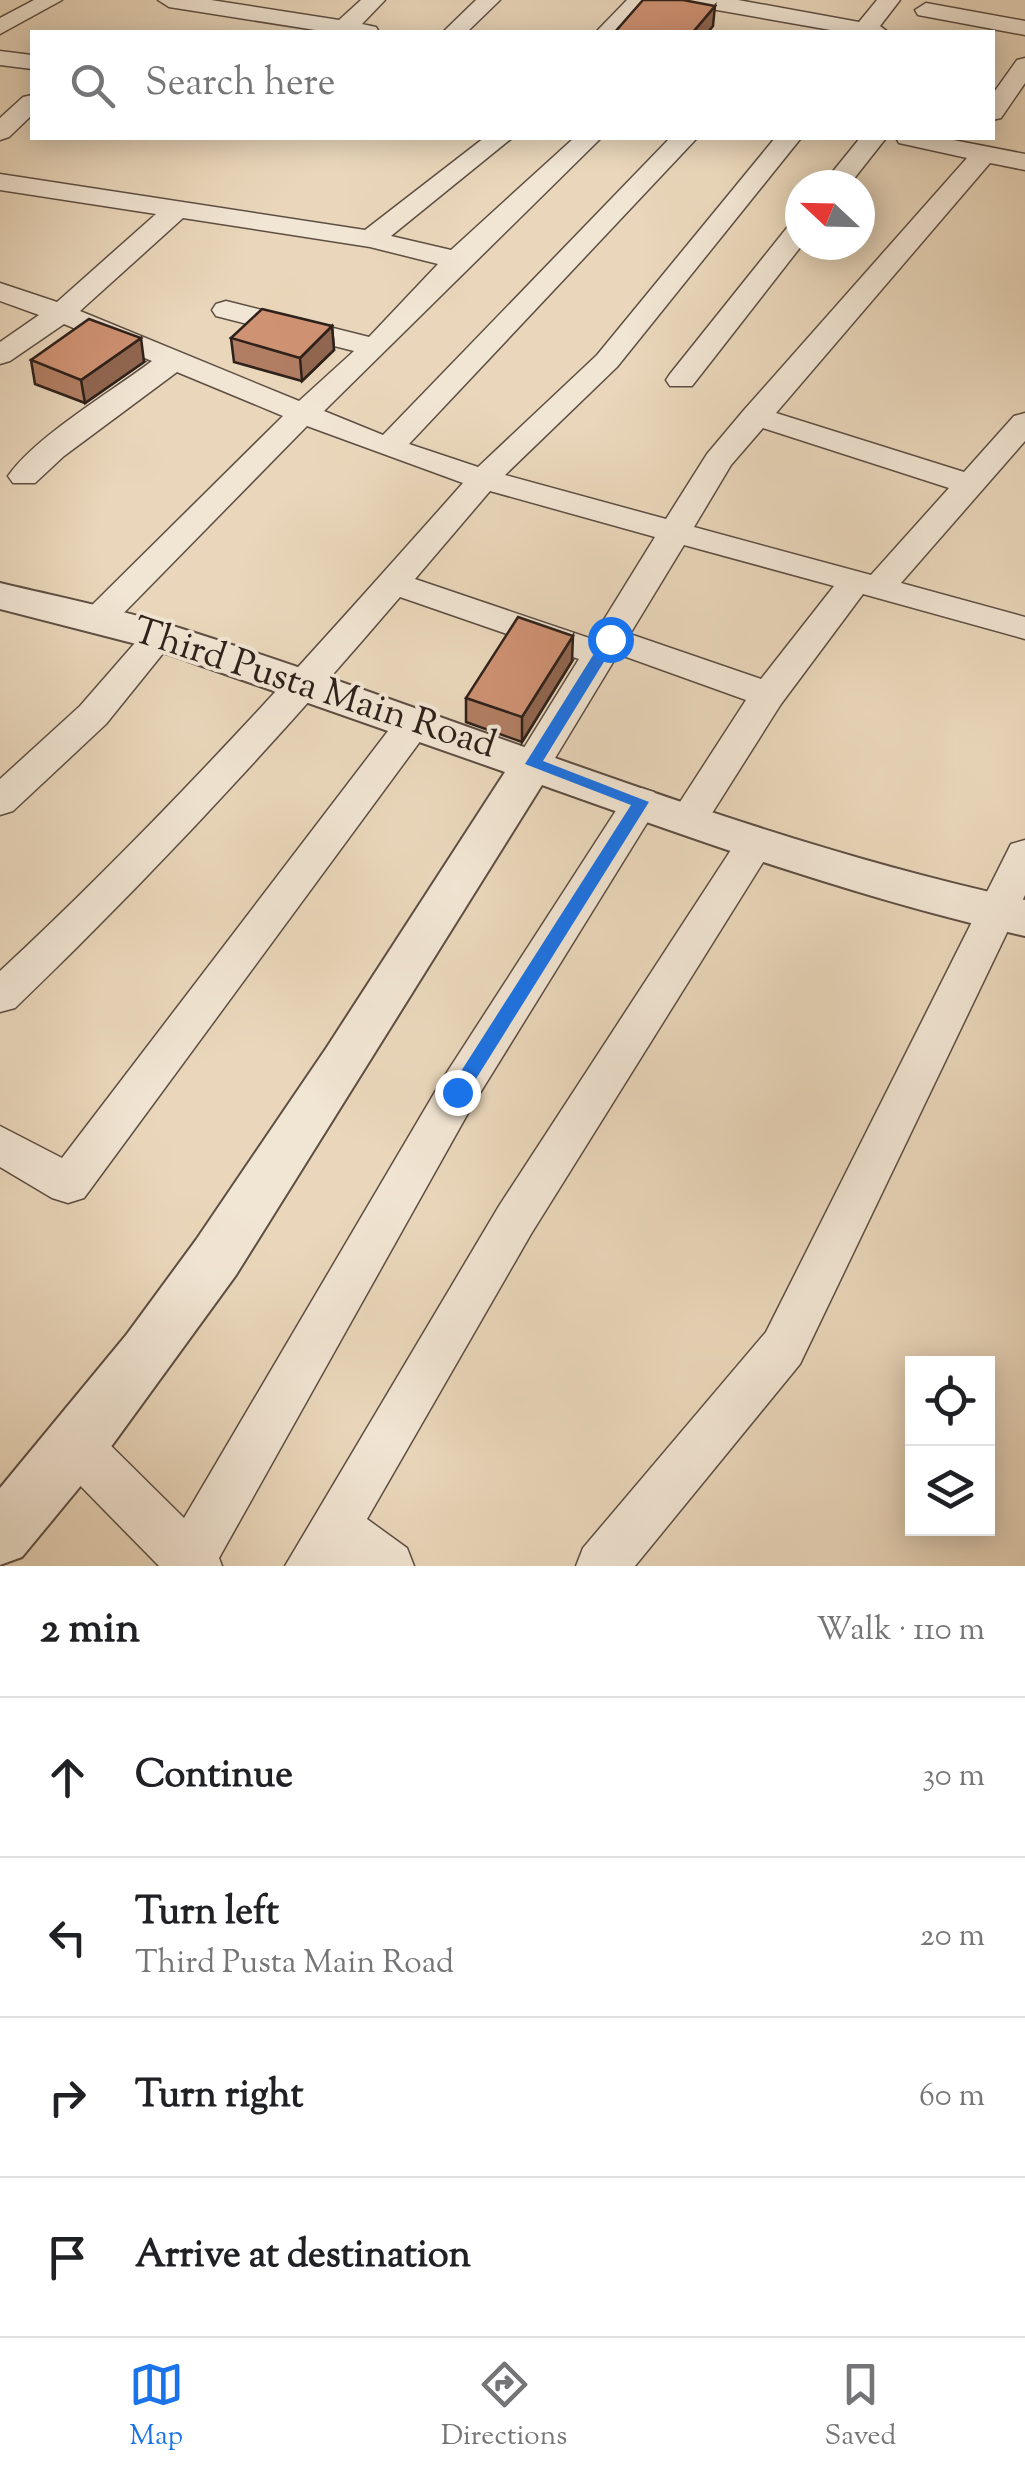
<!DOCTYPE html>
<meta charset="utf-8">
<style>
body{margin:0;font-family:"Sorts Mill Goudy",serif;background:#f6f6f6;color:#202124}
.controls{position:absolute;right:30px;bottom:30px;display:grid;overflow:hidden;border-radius:0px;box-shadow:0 5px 25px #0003}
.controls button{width:90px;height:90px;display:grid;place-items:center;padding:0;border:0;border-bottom:2px solid #e0e0e0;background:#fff;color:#202124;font:50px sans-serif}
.compass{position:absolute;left:785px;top:170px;width:90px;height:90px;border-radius:50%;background:#fff;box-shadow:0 5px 25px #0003;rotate:292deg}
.stop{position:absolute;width:30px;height:30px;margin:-22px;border:8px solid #1a73e8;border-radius:50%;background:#fff}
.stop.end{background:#1a73e8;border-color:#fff;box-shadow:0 2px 10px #0008}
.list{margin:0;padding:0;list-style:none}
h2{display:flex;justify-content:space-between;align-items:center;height:130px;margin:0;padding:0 40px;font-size:42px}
h2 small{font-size:32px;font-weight:400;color:#757577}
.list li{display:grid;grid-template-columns:65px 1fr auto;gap:30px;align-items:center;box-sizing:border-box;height:160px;padding:0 40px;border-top:2px solid #e0e0e0}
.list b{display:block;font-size:38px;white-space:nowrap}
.list p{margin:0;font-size:32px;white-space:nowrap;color:#757577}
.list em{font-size:32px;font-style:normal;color:#757577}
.icon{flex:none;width:55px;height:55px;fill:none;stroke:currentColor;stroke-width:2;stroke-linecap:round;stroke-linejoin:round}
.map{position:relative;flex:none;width:1025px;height:1566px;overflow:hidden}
.search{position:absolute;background:#fff;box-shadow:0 5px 25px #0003;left:30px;right:30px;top:30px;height:110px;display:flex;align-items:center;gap:25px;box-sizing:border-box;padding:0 35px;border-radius:0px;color:#757577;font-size:38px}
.sheet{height:770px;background:#fff}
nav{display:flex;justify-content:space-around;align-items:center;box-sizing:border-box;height:140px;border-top:2px solid #e0e0e0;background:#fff;font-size:28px;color:#757577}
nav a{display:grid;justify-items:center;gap:5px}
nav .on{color:#1a73e8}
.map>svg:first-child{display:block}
</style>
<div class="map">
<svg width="1025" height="1566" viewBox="0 0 1025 1566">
<rect width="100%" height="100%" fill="#ead7bb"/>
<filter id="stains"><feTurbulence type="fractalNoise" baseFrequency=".002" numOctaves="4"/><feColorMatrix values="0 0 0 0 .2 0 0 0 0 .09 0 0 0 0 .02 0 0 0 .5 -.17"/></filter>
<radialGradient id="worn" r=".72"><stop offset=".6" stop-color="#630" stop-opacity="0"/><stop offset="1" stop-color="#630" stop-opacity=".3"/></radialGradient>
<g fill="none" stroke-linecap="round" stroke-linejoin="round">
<g stroke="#5d4e43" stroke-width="3">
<path id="minor" d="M 34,0 L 62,0 L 0,34 L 0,18 Z
M 158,0 L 211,0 L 339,20 L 361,0 L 385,0 L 362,24 L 376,27 L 379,32 L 328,32 L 169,7 Z
M 476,0 L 500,0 L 467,32 L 443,32 Z
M 627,0 L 651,0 L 620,32 L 596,32 Z
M 689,0 L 738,0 L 859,22 L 877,0 L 900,0 L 880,26 L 888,32 L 842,32 L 700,7 Z
M 926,3 L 1025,21 L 1025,35 L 918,15 L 915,10 Z
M 0,51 L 32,55 L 32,69 L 0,65 Z
M 1025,58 L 1025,83 L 1001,118 L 992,120 L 992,95 L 1017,60 Z
M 32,95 L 32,115 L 9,137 L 0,140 L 0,118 L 23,97 Z
M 484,138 L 512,138 L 391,236 L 451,250 L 574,138 L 601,138 L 324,411 L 383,435 L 670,138 L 697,138 L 409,444 L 478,467 L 597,355 L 775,138 L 801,138 L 617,367 L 505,475 L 666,519 L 707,454 L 744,410 L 967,158 L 899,143 L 896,138 L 943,138 L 1025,154 L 1025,170 L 990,163 L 776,413 L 964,472 L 1014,416 L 1025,413 L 1025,441 L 901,583 L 1025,617 L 1025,639 L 863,594 L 781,704 L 702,829 L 688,833 L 674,829 L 669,819 L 746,700 L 618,654 L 546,773 L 533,777 L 520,773 L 514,764 L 579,659 L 400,597 C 278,740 150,878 15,1008 L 0,1012 L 0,971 C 165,818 314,651 463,483 L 307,426 L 110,627 L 98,630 L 86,627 L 81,619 L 86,611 L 283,416 L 177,372 L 64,456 L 35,483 L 13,483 L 8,476 C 36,436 111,392 152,361 L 64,324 L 10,361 L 0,364 L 0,342 L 39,315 L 0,301 L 0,283 L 57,302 L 156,214 L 0,190 L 0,174 L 365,230 ZM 183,218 L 370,247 L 438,264 L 369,337 L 226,301 L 216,304 L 212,310 L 216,316 L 354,351 L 299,401 L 80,311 ZM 763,428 L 949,488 L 871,575 L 694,527 L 731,465 ZM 490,491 L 655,537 L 592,639 L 415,579 ZM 684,545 L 834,586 L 761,679 L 630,634 Z
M 860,138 L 886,138 L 849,185 L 822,185 Z
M 800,222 L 802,245 L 692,386 L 670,386 L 666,380 L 670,374 L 790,224 Z
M 160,625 L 172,628 L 177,636 L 106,724 L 13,811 L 0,815 L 0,779 L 80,706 L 148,628 Z
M 414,711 L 427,714 L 432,723 L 427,732 L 84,1198 L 68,1203 L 52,1198 L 0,1167 L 0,1126 L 62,1158 L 401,714 Z
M 641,788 L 654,792 L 660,802 L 472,1106 L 219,1558 L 222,1566 L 159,1566 L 58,1463 L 51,1446 L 58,1429 L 76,1422 L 94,1429 L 184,1518 L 442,1080 L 628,792 Z
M 756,829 L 770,833 L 775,843 L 531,1234 L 367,1519 L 407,1548 L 414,1566 L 285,1566 L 499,1206 L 742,833 Z
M 1025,840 L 1025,895 L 800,1364 L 635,1566 L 576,1566 L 583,1548 L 766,1332 L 1006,854 L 1011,844 Z"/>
</g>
<g stroke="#5d4e43" stroke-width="4">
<path id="tertiary" d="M 0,583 C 58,597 119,609 176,627 C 460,716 734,837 1025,900 L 1025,936 C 860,899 702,842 542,785 L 236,1275 L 97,1466 L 22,1557 L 0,1565 L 0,1488 L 127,1334 L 196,1240 L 327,1047 L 505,772 L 148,647 L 0,609 Z"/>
</g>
<use href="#minor" fill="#f1e5d3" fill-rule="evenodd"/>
<use href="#tertiary" fill="#f1e5d3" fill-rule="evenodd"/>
</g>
<path fill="#b27e63" stroke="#2e211b" stroke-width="2.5" d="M 332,326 L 334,350 L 302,381 L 234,362 L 231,338 Z
M 31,360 L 144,362 L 85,403 L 35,384 Z
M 572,661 L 522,742 L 466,722 L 466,698 Z"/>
<path fill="#916650" stroke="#2e211b" stroke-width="2.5" d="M 715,6 L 713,26 L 708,32 L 693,32 Z
M 332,326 L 334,350 L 302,381 L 300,358 Z
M 141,338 L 144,362 L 85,403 L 81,380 Z
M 573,636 L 572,661 L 522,742 L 522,717 Z"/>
<path fill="#cf9273" stroke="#2e211b" stroke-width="2.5" d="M 643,0 L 683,0 L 715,6 L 693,32 L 615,32 Z
M 262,309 L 332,326 L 300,358 L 231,338 Z
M 89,319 L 141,338 L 81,380 L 31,360 Z
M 518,617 L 573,636 L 522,717 L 466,698 Z"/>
<path fill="#1a73e8" d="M 610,634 L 618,639 L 543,761 L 649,802 L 464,1098 L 451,1098 L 451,1087 L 631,805 L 525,764 L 605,636 Z"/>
<g text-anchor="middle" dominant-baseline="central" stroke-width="8" stroke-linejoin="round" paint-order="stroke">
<g font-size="38" fill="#2e211b" stroke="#f1e5d3">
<text transform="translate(314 690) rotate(18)">Third Pusta Main Road</text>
</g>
</g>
<rect width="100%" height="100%" filter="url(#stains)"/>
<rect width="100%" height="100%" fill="url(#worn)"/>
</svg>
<div class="controls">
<button><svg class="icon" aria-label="locate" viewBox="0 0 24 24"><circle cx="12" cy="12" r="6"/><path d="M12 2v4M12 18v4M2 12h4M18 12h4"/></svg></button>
<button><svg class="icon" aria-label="layers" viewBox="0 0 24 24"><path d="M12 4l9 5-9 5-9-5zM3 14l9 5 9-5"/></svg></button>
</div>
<svg class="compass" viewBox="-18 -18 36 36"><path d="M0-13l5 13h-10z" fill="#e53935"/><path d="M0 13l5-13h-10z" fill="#757577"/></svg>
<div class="stop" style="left:610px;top:639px"></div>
<div class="stop end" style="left:457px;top:1092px"></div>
<div class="search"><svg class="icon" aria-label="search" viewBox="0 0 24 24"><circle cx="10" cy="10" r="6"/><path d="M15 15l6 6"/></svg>Search here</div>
</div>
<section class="sheet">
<h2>2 min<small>Walk · 110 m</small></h2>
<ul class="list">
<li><svg class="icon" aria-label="ahead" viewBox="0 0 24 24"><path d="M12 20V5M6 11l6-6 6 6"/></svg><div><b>Continue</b></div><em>30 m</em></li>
<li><svg class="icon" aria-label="left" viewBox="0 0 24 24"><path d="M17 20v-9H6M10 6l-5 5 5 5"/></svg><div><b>Turn left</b><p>Third Pusta Main Road</p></div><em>20 m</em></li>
<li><svg class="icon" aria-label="right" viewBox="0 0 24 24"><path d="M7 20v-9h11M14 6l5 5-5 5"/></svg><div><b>Turn right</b></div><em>60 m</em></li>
<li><svg class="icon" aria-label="arrive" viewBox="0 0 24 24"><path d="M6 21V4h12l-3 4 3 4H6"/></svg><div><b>Arrive at destination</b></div></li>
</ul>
</section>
<nav>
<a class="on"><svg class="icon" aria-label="map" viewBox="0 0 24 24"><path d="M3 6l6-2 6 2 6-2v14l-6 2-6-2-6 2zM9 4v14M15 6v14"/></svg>Map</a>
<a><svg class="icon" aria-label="directions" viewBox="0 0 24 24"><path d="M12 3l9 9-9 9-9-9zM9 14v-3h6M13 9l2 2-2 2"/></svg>Directions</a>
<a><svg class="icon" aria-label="saved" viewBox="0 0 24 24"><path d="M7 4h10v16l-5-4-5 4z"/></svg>Saved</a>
</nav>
